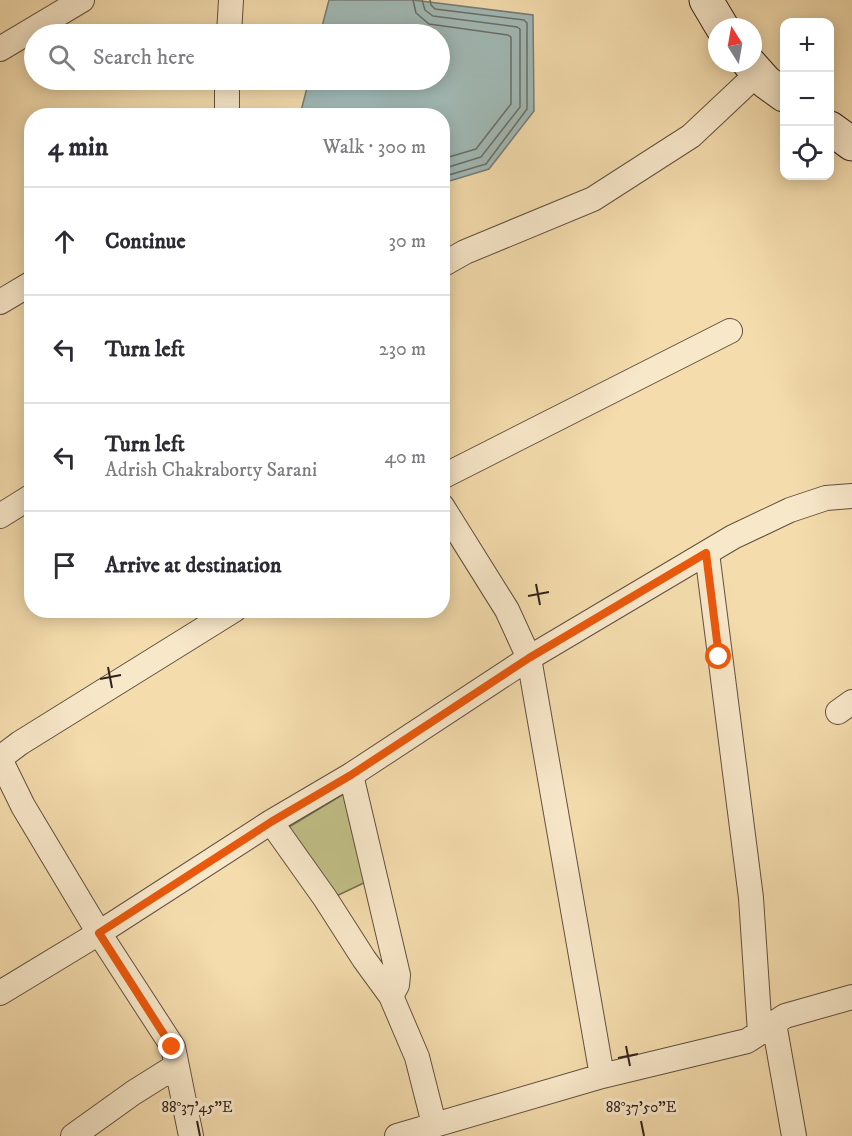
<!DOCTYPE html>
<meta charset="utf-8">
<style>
body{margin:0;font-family:"IM FELL DW Pica",serif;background:#f7f7f7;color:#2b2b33}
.controls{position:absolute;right:18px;top:18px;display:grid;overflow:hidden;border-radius:12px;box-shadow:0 3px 15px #0003}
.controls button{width:54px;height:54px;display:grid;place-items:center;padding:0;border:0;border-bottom:2px solid #e1e1e2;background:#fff;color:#2b2b33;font:30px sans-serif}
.compass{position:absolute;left:708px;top:18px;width:54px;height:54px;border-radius:50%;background:#fff;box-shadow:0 3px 15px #0003;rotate:349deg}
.stop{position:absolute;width:18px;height:18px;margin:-14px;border:4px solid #ea580c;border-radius:50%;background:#fff}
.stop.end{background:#ea580c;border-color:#fff;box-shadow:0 2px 6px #0008}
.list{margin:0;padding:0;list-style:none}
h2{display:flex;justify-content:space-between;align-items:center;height:78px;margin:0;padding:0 24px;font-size:26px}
h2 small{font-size:20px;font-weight:400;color:#7c7c81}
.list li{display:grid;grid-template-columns:39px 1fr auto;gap:18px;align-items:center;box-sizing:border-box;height:108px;padding:0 24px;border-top:2px solid #e1e1e2}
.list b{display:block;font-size:22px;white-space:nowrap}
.list p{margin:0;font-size:20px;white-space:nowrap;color:#7c7c81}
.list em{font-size:20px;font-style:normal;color:#7c7c81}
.icon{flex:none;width:33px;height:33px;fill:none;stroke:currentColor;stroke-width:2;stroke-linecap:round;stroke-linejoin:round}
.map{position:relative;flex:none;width:852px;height:1136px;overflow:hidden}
.search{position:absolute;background:#fff;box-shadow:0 3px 15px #0003;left:24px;top:24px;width:426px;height:66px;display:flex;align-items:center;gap:15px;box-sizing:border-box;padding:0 21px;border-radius:33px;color:#7c7c81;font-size:22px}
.panel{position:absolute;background:#fff;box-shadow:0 3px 15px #0003;left:24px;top:108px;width:426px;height:510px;border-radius:24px}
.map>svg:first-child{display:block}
</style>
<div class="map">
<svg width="852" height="1136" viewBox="0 0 852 1136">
<rect width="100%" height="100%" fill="#f4dcad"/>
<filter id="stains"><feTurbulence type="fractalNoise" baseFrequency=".00333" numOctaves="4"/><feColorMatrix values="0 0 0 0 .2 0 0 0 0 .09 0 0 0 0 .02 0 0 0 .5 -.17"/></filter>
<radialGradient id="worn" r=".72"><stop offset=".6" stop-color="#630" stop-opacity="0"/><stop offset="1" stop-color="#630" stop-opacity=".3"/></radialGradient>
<path fill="#c0bf86" stroke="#797051" stroke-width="1.5" d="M 352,789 L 370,880 L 328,900 L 284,830 Z"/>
<path fill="#a1b9b5" stroke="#757d78" stroke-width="1.5" d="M 329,0 L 413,0 L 533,15 L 534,111 L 489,169 L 443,183 L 442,116 L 302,115 L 301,111 L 309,80 L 440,80 L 440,34 L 320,34 Z"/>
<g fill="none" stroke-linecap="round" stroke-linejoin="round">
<path stroke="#6a6e68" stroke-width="1.5" d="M 413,0 L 416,13 L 429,24 L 508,35 L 511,37 L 511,104 L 476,149 L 442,159
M 422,0 L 425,10 L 433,16 L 517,27 L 520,29 L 520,107 L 481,157 L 442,169
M 430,0 L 431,5 L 435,9 L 524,20 L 527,23 L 527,109 L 486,164 L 442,177"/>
<g stroke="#625040" stroke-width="26">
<path id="minor" d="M 229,34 L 231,0
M 0,49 L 82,0
M 227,116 L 227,80
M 442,265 L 465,252 L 593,199 L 691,136 L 758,73
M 0,302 L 32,283
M 442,477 L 730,331
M 442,506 L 507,610 L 529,658 L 602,1076
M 0,516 L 32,496
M 707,553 L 751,898 L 760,1033
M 838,712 L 852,702
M 0,758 L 20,743 L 234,610
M 0,759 L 23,806 L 99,933 L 173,1047 L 191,1136
M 351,775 L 398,975 L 397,985 L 391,996
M 271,822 L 325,898 L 364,959 L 391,996 L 417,1057 L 434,1124
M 0,993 L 99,933 L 271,822 L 351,775 L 529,658 L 733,537 L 790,510 L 826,498 L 852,496
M 774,1023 L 794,1136
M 73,1136 L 133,1093 L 176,1066
M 397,1136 L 602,1076 L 747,1041 L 785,1016 L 852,997"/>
</g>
<g stroke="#32221c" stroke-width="35">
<path id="secondary" d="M 706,0 L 722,27
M 749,63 L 766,82 L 784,95
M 830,128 L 852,144"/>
</g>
<use href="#minor" stroke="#f8e8ca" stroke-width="24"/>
<use href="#secondary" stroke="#f8e8ca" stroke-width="33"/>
</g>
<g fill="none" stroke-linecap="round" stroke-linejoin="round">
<path stroke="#ea580c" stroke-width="8" d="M 172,1047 L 99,933 L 271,822 L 351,775 L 529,658 L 706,553 L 719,657"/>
</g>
<path fill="none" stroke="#32221c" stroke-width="2" d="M 536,584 L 540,605M 528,596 L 549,592M 108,667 L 112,688M 100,679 L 121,675M 626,1046 L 630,1066M 618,1058 L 638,1054M 197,1121 L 200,1136M 641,1121 L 644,1136"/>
<g font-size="15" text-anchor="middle" fill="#32221c" stroke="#f8e8ca" stroke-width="6" stroke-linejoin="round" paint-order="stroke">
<text x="197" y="1112">88°37'45"E</text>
<text x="641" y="1112">88°37'50"E</text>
</g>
<rect width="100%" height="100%" filter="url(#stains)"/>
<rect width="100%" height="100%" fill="url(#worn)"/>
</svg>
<div class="controls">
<button>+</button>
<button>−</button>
<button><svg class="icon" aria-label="locate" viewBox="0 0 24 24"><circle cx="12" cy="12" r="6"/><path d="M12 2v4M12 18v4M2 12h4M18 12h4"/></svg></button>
</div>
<svg class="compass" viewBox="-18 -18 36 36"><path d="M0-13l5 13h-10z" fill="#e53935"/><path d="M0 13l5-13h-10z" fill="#7c7c81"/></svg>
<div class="stop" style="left:719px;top:657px"></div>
<div class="stop end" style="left:172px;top:1047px"></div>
<div class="search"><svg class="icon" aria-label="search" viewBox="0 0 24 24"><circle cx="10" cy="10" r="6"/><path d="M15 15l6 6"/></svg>Search here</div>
<section class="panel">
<h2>4 min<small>Walk · 300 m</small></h2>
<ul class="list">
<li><svg class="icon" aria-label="ahead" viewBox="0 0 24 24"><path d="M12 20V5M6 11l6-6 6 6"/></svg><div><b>Continue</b></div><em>30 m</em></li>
<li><svg class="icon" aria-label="left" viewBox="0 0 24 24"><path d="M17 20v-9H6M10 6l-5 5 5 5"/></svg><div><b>Turn left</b></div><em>230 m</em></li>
<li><svg class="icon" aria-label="left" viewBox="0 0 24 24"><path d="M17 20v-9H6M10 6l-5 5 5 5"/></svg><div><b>Turn left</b><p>Adrish Chakraborty Sarani</p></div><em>40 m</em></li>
<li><svg class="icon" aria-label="arrive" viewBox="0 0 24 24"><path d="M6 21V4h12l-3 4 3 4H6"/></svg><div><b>Arrive at destination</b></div></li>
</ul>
</section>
</div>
